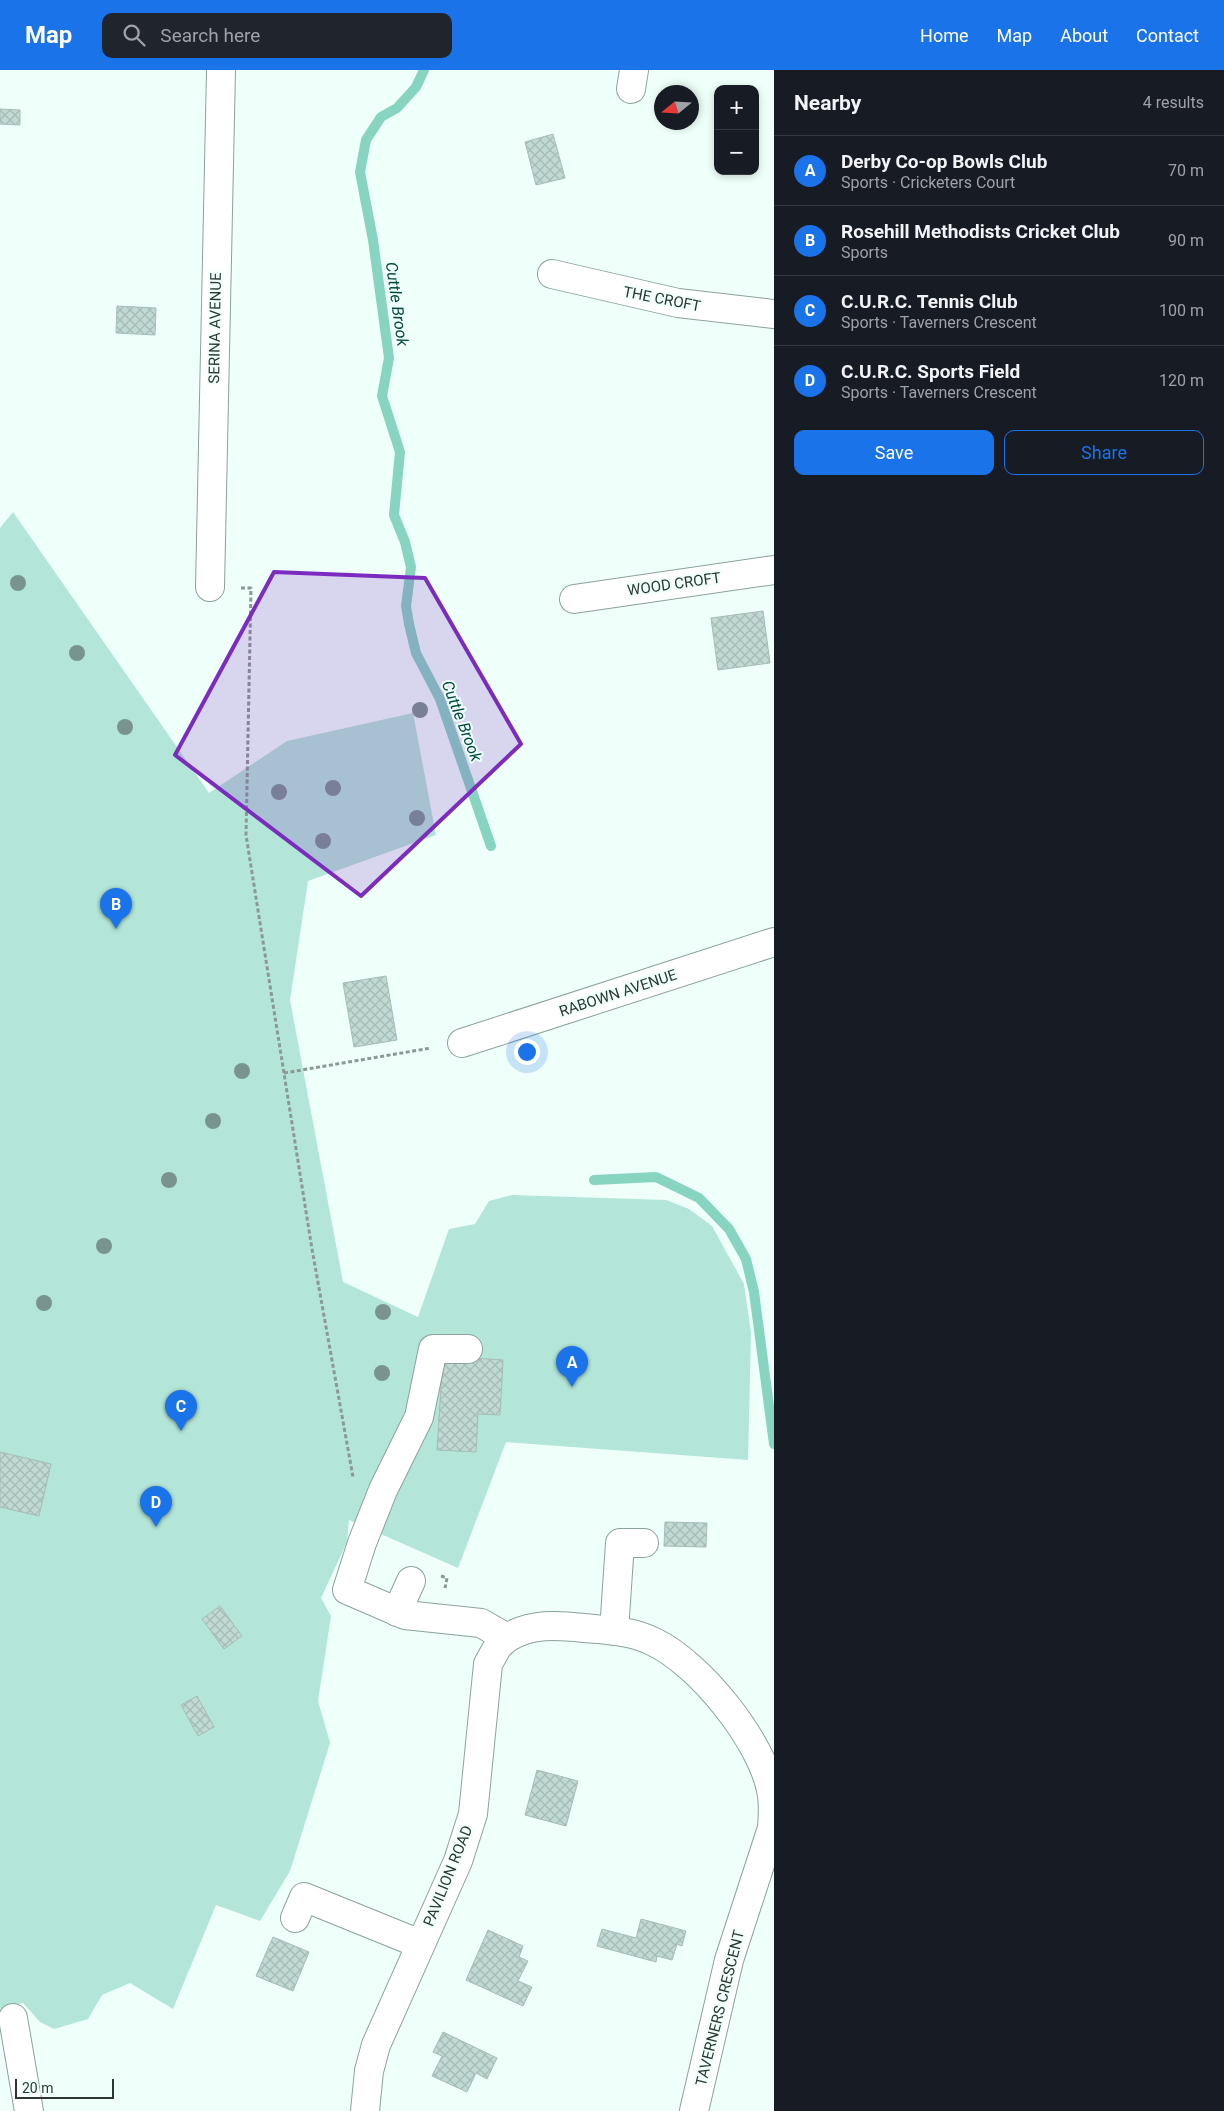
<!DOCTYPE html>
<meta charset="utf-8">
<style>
body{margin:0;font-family:Roboto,sans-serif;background:#20242c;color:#f1f3f6}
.controls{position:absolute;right:15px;top:15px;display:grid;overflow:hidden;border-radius:10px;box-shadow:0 2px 8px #0003}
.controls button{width:45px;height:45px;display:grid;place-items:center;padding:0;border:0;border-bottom:1px solid #363941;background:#171b24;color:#f1f3f6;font:25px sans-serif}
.compass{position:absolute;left:654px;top:15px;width:45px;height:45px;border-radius:50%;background:#171b24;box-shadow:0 2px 8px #0003;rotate:252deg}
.scale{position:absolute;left:15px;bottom:12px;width:99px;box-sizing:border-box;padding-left:5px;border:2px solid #2c3633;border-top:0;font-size:14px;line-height:18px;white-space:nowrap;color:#2c3633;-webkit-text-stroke:4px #effffa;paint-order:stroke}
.you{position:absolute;left:526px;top:981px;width:18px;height:18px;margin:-12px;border:4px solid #fff;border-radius:50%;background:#1a73e8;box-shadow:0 0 0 8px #1a73e833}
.badge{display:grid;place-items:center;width:32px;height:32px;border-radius:50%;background:#1a73e8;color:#fff;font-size:16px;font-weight:700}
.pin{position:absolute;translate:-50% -41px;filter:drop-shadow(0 1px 2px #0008)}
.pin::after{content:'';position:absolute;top:26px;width:18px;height:15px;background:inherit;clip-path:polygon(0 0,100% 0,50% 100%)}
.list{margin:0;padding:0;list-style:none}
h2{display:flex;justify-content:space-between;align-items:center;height:65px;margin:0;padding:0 20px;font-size:21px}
h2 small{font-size:16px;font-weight:400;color:#9ea1a6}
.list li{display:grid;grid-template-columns:32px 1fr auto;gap:15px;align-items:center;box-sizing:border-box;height:70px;padding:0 20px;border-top:1px solid #363941}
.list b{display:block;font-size:19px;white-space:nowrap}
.list p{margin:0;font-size:16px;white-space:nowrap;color:#9ea1a6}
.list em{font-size:16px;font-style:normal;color:#9ea1a6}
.actions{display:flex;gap:10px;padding:15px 20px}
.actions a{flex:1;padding:11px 0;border:1px solid #1a73e8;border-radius:10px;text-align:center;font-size:18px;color:#1a73e8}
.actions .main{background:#1a73e8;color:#fff}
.icon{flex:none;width:28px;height:28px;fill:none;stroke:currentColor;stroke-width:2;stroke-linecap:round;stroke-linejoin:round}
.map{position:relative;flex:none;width:774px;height:2041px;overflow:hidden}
header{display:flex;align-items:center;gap:30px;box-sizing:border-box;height:70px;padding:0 25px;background:#1a73e8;color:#fff}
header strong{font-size:24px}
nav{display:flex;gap:28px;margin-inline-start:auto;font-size:18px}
.search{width:350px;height:45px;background:#20242c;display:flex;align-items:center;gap:12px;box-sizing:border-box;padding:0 18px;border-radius:10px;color:#9ea1a6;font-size:19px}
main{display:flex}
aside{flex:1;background:#171b24}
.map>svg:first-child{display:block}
</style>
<header>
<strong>Map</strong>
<div class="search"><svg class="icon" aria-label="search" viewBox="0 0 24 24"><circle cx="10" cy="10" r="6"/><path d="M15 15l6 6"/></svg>Search here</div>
<nav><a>Home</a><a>Map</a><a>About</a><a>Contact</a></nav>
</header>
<main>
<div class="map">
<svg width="774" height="2041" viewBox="0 0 774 2041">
<defs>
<pattern id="building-cross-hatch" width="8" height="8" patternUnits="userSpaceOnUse" patternTransform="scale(1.25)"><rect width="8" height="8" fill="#c0d9d2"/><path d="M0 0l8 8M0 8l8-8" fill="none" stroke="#a5bbb5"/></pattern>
</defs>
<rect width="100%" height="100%" fill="#effffa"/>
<path fill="#b3e6d8" d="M 13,442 L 209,723 L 287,671 L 413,643 L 436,765 L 308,811 L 290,930 L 343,1212 L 418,1247 L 449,1159 L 475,1154 L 489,1131 L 512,1125 L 666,1130 L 689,1139 L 712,1156 L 744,1214 L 751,1263 L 748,1390 L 506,1372 L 458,1498 L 349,1450 L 347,1472 L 321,1528 L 331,1546 L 318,1631 L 330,1673 L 290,1801 L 260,1851 L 216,1835 L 173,1939 L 130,1913 L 102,1925 L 88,1949 L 54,1959 L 40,1952 L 23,1933 L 0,1939 L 0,458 Z"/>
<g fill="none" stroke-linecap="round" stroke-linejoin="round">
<path stroke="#87d4c1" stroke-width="10" d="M 424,0 L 416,17 L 397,38 L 381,47 L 366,70 L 360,102 L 373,170 L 389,288 L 382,326 L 400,382 L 394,445 L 405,472 L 411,497 L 406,536 L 409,554 L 416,583 L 440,629 L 491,776
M 594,1110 L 656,1107 L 699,1128 L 729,1159 L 746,1189 L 754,1222 L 774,1374"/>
</g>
<path fill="url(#building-cross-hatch)" stroke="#a4bdb6" d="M 0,39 L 20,40 L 20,55 L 0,54 Z
M 553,64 L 565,108 L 536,115 L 525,72 Z
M 117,236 L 156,238 L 155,265 L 116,263 Z
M 763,541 L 770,593 L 718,600 L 711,548 Z
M 386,906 L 397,970 L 354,977 L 343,913 Z
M 443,1286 L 503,1290 L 500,1345 L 478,1344 L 476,1382 L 437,1380 Z
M 0,1382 L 51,1394 L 39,1446 L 0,1437 Z
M 665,1452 L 707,1453 L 706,1477 L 664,1476 Z
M 220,1536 L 242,1566 L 224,1579 L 202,1549 Z
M 197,1626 L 214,1657 L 198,1666 L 181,1635 Z
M 537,1700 L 578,1711 L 566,1756 L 525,1745 Z
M 641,1849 L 686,1861 L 682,1876 L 677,1874 L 672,1890 L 657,1886 L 656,1892 L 597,1876 L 602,1859 L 636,1868 Z
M 488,1860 L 523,1876 L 519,1887 L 528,1891 L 518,1911 L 532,1917 L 523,1936 L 466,1910 Z
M 273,1867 L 309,1882 L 293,1921 L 256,1906 Z
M 443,1962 L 497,1988 L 487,2009 L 476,2003 L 467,2022 L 432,2006 L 442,1986 L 433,1982 Z"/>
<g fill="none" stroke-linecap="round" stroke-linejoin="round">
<g stroke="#8aa29c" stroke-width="30">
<path id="minor" d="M 631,19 L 634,0
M 552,204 L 678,233 L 774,244
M 210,517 L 221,0
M 574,529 L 774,500
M 462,973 L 774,872
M 468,1279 L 433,1279 L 419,1347 L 383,1420 L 362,1473 L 347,1520 L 405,1545 L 481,1553 L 507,1568 C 531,1553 557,1555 584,1558 C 607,1560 633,1561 654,1572 C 700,1594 761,1670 771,1720 C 774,1733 773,1745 772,1758 L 729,1890 L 694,2041
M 397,1542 L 411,1511
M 614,1561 L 620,1473 L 644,1473
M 295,1848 L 304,1827 L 420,1874
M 13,1948 L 29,2041
M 365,2041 L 369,2001 L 376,1975 L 458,1791 L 473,1744 L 488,1594 L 498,1576 L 507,1568"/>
</g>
<path stroke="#8b9894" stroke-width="3" stroke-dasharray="4 2.5" stroke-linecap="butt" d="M 241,518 L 251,518 L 246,765 L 312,1179 L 353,1407
M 284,1003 L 431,978
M 441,1506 L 447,1508 L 445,1518"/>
<use href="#minor" stroke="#fff" stroke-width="28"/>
</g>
<g fill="#79948e">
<circle cx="18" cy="513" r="8"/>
<circle cx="77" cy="583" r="8"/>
<circle cx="420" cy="640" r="8"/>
<circle cx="125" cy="657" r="8"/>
<circle cx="333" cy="718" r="8"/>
<circle cx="279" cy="722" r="8"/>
<circle cx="417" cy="748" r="8"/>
<circle cx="323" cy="771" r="8"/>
<circle cx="242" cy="1001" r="8"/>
<circle cx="213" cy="1051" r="8"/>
<circle cx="169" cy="1110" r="8"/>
<circle cx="104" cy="1176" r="8"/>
<circle cx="44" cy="1233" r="8"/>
<circle cx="383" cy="1242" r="8"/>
<circle cx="382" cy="1303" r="8"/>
</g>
<path fill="#7b2cbf" fill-opacity="0.2" stroke="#7b2cbf" stroke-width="4" stroke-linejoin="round" d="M 274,502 L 425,508 L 521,674 L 361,826 L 175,685 Z"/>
<g text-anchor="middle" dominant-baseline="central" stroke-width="4" stroke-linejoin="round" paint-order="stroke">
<g font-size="15" fill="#2c3633" stroke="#effffa">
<text transform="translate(662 229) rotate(11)">THE CROFT</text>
<text transform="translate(215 258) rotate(-89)">SERINA AVENUE</text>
<text transform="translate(674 514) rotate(-8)">WOOD CROFT</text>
<text transform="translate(618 923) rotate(-18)">RABOWN AVENUE</text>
<text transform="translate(448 1806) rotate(-68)">PAVILION ROAD</text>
<text transform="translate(720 1938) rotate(-76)">TAVERNERS CRESCENT</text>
</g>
<g font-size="16" font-style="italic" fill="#034a3e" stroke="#effffa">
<text transform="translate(397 234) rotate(82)">Cuttle Brook</text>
<text transform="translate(462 651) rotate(69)">Cuttle Brook</text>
</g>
</g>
</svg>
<div class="controls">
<button>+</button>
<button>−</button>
</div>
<svg class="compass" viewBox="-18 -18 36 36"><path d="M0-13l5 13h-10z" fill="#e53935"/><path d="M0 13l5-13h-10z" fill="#9ea1a6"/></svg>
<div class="scale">20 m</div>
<div class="you"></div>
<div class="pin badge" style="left:572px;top:1317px">A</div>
<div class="pin badge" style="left:116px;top:859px">B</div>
<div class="pin badge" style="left:181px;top:1361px">C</div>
<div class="pin badge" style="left:156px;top:1457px">D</div>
</div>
<aside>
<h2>Nearby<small>4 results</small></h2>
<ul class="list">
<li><span class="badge">A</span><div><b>Derby Co-op Bowls Club</b><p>Sports · Cricketers Court</p></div><em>70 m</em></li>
<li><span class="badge">B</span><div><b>Rosehill Methodists Cricket Club</b><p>Sports</p></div><em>90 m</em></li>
<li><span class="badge">C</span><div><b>C.U.R.C. Tennis Club</b><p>Sports · Taverners Crescent</p></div><em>100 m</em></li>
<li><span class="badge">D</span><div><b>C.U.R.C. Sports Field</b><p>Sports · Taverners Crescent</p></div><em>120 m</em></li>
</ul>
<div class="actions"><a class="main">Save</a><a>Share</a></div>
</aside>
</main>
